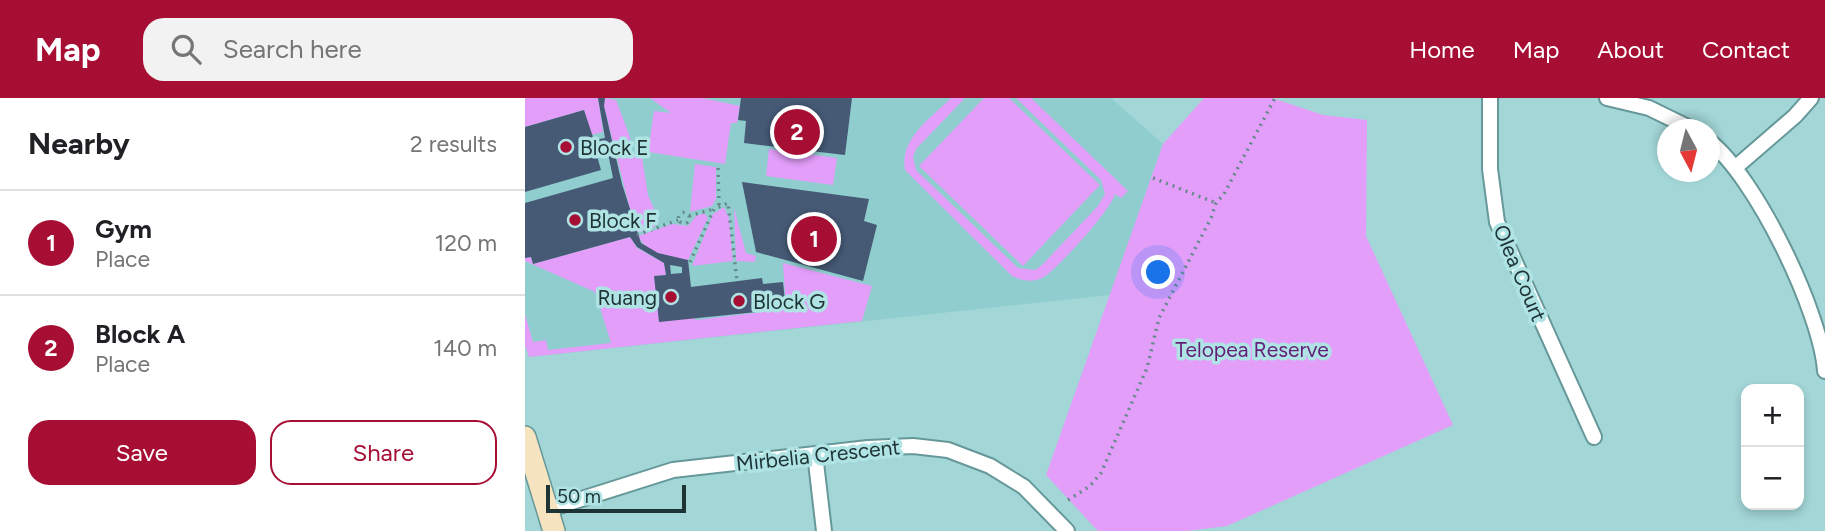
<!DOCTYPE html>
<meta charset="utf-8">
<style>
body{margin:0;font-family:Figtree,sans-serif;background:#f2f2f2;color:#202124}
.controls{position:absolute;right:21px;bottom:21px;display:grid;overflow:hidden;border-radius:14px;box-shadow:0 4px 10px #0003}
.controls button{width:63px;height:63px;display:grid;place-items:center;padding:0;border:0;border-bottom:2px solid #e0e0e0;background:#fff;color:#202124;font:35px sans-serif}
.compass{position:absolute;left:1132px;top:21px;width:63px;height:63px;border-radius:50%;background:#fff;box-shadow:0 4px 10px #0003;rotate:173deg}
.scale{position:absolute;left:21px;bottom:18px;width:140px;box-sizing:border-box;padding-left:7px;border:4px solid #1e3333;border-top:0;font-size:19px;line-height:24px;white-space:nowrap;color:#1e3333;-webkit-text-stroke:5px #afe3e4;paint-order:stroke}
.you{position:absolute;left:634px;top:175px;width:24px;height:24px;margin:-18px;border:5px solid #fff;border-radius:50%;background:#1a73e8;box-shadow:0 0 0 10px #1a73e833}
.badge{display:grid;place-items:center;width:46px;height:46px;border-radius:50%;background:#a70e33;color:#fff;font-size:23px;font-weight:700}
.pin{position:absolute;translate:-50% -50%;border:4px solid #fff;box-shadow:0 2px 7px #0006}
.list{margin:0;padding:0;list-style:none}
h2{display:flex;justify-content:space-between;align-items:center;height:91px;margin:0;padding:0 28px;font-size:30px}
h2 small{font-size:23px;font-weight:400;color:#757577}
.list li{display:grid;grid-template-columns:46px 1fr auto;gap:21px;align-items:center;box-sizing:border-box;height:105px;padding:0 28px;border-top:2px solid #e0e0e0}
.list b{display:block;font-size:26px;white-space:nowrap}
.list p{margin:0;font-size:23px;white-space:nowrap;color:#757577}
.list em{font-size:23px;font-style:normal;color:#757577}
.actions{display:flex;gap:14px;padding:21px 28px}
.actions a{flex:1;padding:16px 0;border:2px solid #a70e33;border-radius:21px;text-align:center;font-size:24px;color:#a70e33}
.actions .main{background:#a70e33;color:#fff}
.icon{flex:none;width:38px;height:38px;fill:none;stroke:currentColor;stroke-width:2;stroke-linecap:round;stroke-linejoin:round}
.map{position:relative;flex:none;width:1300px;height:433px;overflow:hidden}
header{display:flex;align-items:center;gap:42px;box-sizing:border-box;height:98px;padding:0 35px;background:#a70e33;color:#fff}
header strong{font-size:33px}
nav{display:flex;gap:38px;margin-inline-start:auto;font-size:24px}
.search{width:490px;height:63px;background:#f2f2f2;display:flex;align-items:center;gap:18px;box-sizing:border-box;padding:0 24px;border-radius:21px;color:#757577;font-size:26px}
main{display:flex}
aside{flex:1;background:#fff}
.map>svg:first-child{display:block}
</style>
<header>
<strong>Map</strong>
<div class="search"><svg class="icon" aria-label="search" viewBox="0 0 24 24"><circle cx="10" cy="10" r="6"/><path d="M15 15l6 6"/></svg>Search here</div>
<nav><a>Home</a><a>Map</a><a>About</a><a>Contact</a></nav>
</header>
<main>
<aside>
<h2>Nearby<small>2 results</small></h2>
<ul class="list">
<li><span class="badge">1</span><div><b>Gym</b><p>Place</p></div><em>120 m</em></li>
<li><span class="badge">2</span><div><b>Block A</b><p>Place</p></div><em>140 m</em></li>
</ul>
<div class="actions"><a class="main">Save</a><a>Share</a></div>
</aside>
<div class="map">
<svg width="1300" height="433" viewBox="0 0 1300 433">
<rect width="100%" height="100%" fill="#a3d6d7"/>
<path fill="#8fcdce" d="M 0,0 L 586,0 L 638,46 L 585,197 L 4,259 L 0,247 Z"/>
<path fill="#e39efa" d="M 0,0 L 73,0 L 78,34 L 66,37 L 59,12 L 0,29 Z
M 80,0 L 91,2 L 105,39 L 106,57 L 117,59 L 123,97 L 134,123 L 129,129 L 111,135 L 79,8 Z
M 125,0 L 177,0 L 215,8 L 212,25 L 206,25 L 200,66 L 123,54 L 129,13 L 146,15 Z
M 426,0 L 440,0 L 391,51 L 388,59 L 391,72 L 493,170 L 510,172 L 517,167 L 573,108 L 580,96 L 576,82 L 491,0 L 506,0 L 603,93 L 596,100 L 590,96 C 587,111 533,170 519,179 C 509,185 497,183 487,178 L 380,72 C 374,41 406,20 426,0 Z
M 459,0 L 484,0 L 575,87 L 498,168 L 394,68 Z
M 679,0 L 747,0 L 798,17 L 842,22 L 841,138 L 928,327 L 702,428 L 662,433 L 573,433 L 521,377 L 638,46 Z
M 244,51 L 312,60 L 308,87 L 241,78 Z
M 170,66 L 191,69 L 191,101 L 187,108 L 165,114 Z
M 199,109 L 204,120 L 208,163 L 167,168 L 188,116 Z
M 209,110 L 221,155 L 231,158 L 230,164 L 211,163 Z
M 179,115 L 183,120 L 163,162 C 145,159 122,156 113,138 L 147,126 L 163,128 L 171,118 Z
M 105,139 L 112,150 L 139,165 L 141,177 L 129,178 L 171,222 L 261,211 L 258,165 L 347,188 L 337,223 L 4,259 L 0,247 L 0,216 L 8,244 L 21,242 L 23,252 L 86,245 L 70,194 L 0,163 L 0,160 L 6,159 L 8,166 Z"/>
<path fill="#465a76" fill-rule="evenodd" d="M 73,0 L 80,0 L 79,8 L 97,86 L 116,145 L 133,155 L 163,162 L 166,189 L 237,180 L 238,186 L 258,184 L 261,211 L 134,224 L 129,178 L 141,177 L 139,165 L 112,149 L 105,139 L 8,166 L 6,159 L 0,160 L 0,105 L 88,80 L 83,55 L 72,58 L 76,72 L 0,94 L 0,29 L 59,12 L 69,42 L 80,40 ZM 145,167 L 157,169 L 157,175 L 146,176 Z
M 216,0 L 327,0 L 320,57 L 219,45 L 221,23 L 213,22 Z
M 217,84 L 344,101 L 339,123 L 352,127 L 338,183 L 231,154 Z"/>
<g fill="none" stroke-linecap="round" stroke-linejoin="round">
<g stroke="#669899" stroke-width="18">
<path id="street" d="M 965,0 L 965,71 L 972,124 L 1069,339
M 1082,0 L 1124,10 L 1169,32
M 1184,43 C 1231,79 1296,215 1300,273
M 1211,69 L 1270,18 L 1286,0
M 290,356 L 299,433
M 22,412 L 148,372 L 343,350 L 388,348 L 423,352 L 465,368 L 499,389 L 542,433"/>
</g>
<g stroke="#669899" stroke-width="24">
<path id="secondary" d="M 0,339 L 29,433"/>
</g>
<path stroke="#658a8b" stroke-width="3.5" stroke-dasharray="2 5" stroke-linecap="butt" d="M 193,70 L 194,108
M 628,80 L 691,105
M153.5 120a5.5 5.5 0 1 1 11 0a5.5 5.5 0 1 1-11 0Z
M 164,118 L 189,111
M 112,137 L 153,122
M 165,164 L 189,111 L 203,105 L 212,183
M 543,402 L 565,388 L 576,375 L 622,270 L 634,220 L 686,120 L 691,105 L 699,96 L 750,0"/>
<use href="#street" stroke="#fff" stroke-width="14"/>
<use href="#secondary" stroke="#f6e3c0" stroke-width="21"/>
</g>
<g fill="#a70e33" stroke="#afe3e4" stroke-width="2.5">
<circle cx="41" cy="49" r="7"/>
<circle cx="50" cy="122" r="7"/>
<circle cx="146" cy="199" r="7"/>
<circle cx="214" cy="203" r="7"/>
</g>
<g text-anchor="middle" dominant-baseline="central" stroke-width="7" stroke-linejoin="round" paint-order="stroke">
<g font-size="21" fill="#1e3333" stroke="#afe3e4" text-anchor="start">
<text x="55" y="49">Block E</text>
<text x="64" y="122">Block F</text>
<text x="132" y="199" text-anchor="end">Ruang</text>
<text x="228" y="203">Block G</text>
</g>
<g font-size="21" fill="#1e3333" stroke="#afe3e4">
<text transform="translate(995 175) rotate(67)">Olea Court</text>
<text transform="translate(293 357) rotate(-6)">Mirbelia Crescent</text>
</g>
<g font-size="21" fill="#631e78" stroke="#afe3e4">
<text x="727" y="251">Telopea Reserve</text>
</g>
</g>
</svg>
<div class="controls">
<button>+</button>
<button>−</button>
</div>
<svg class="compass" viewBox="-18 -18 36 36"><path d="M0-13l5 13h-10z" fill="#e53935"/><path d="M0 13l5-13h-10z" fill="#757577"/></svg>
<div class="scale">50 m</div>
<div class="you"></div>
<div class="pin badge" style="left:289px;top:141px">1</div>
<div class="pin badge" style="left:272px;top:34px">2</div>
</div>
</main>
